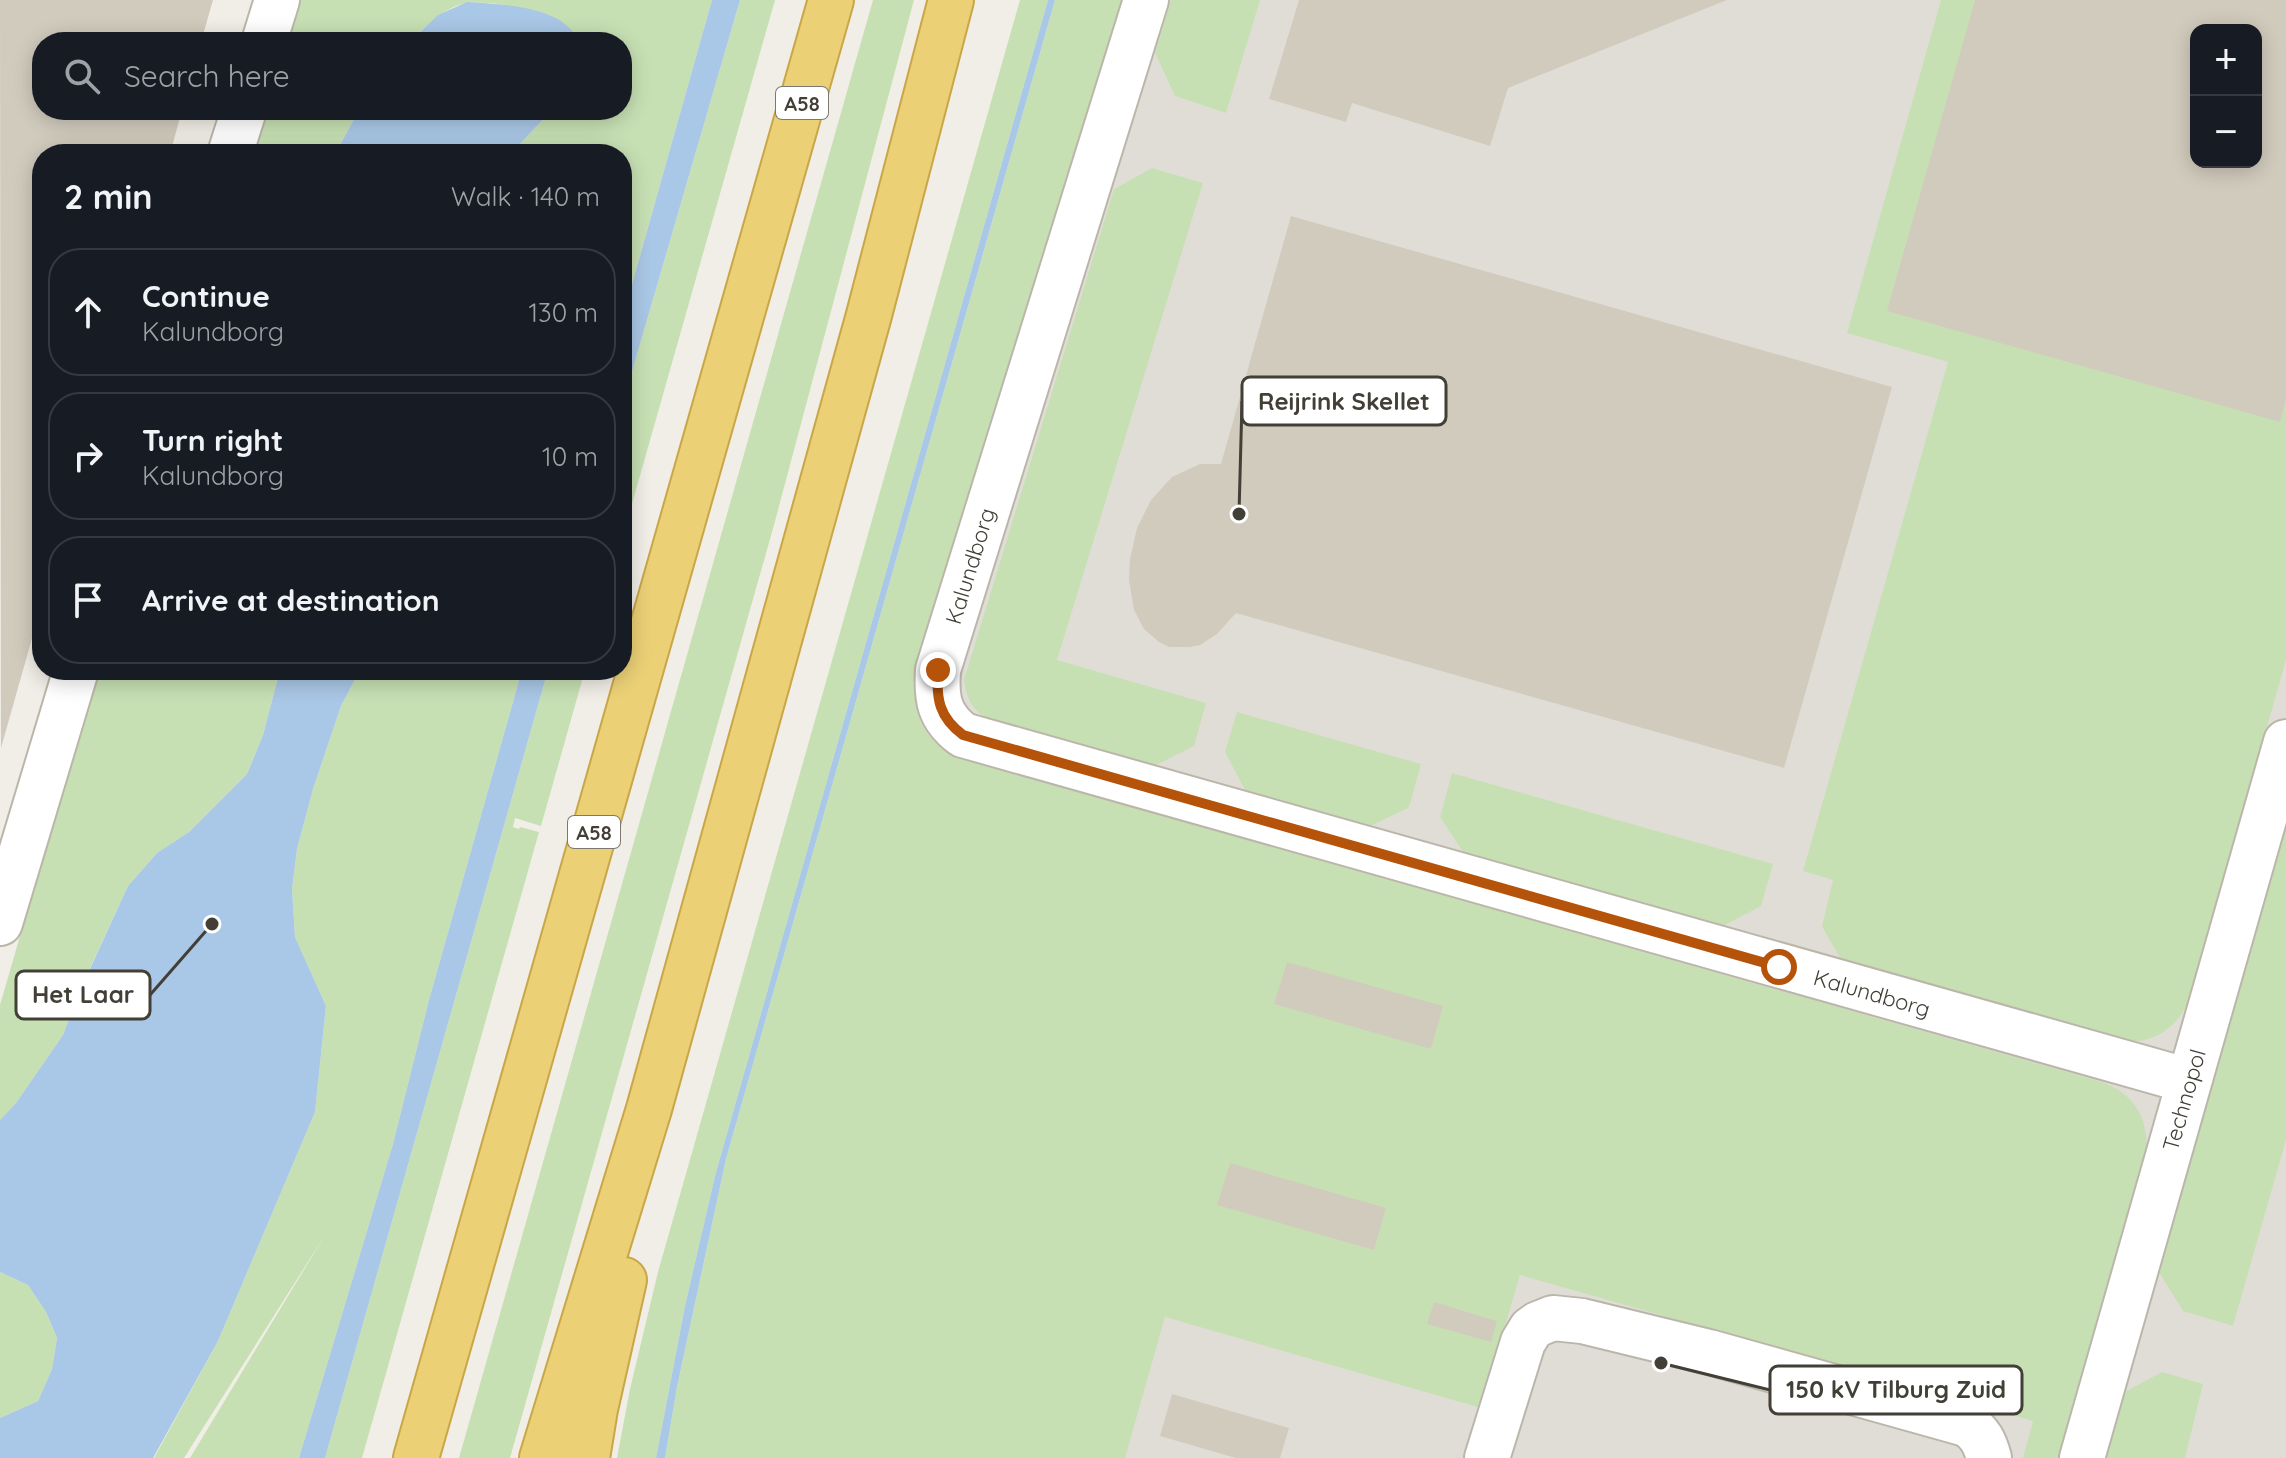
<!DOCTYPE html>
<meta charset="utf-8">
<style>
body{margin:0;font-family:Quicksand,sans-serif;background:#20242c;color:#f1f3f6}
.controls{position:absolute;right:24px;top:24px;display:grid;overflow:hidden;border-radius:16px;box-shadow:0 4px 20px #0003}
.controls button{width:72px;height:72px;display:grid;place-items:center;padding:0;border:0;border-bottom:2px solid #363941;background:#171b24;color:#f1f3f6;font:40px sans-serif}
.stop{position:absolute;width:24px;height:24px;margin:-18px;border:6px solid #b45309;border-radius:50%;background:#fff}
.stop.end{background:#b45309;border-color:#fff;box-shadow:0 2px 8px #0008}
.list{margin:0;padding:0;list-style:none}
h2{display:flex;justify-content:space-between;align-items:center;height:104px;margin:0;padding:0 32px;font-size:34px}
h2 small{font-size:26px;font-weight:400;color:#9ea1a6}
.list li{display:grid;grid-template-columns:52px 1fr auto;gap:24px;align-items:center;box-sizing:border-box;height:128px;margin:0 16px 16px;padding:0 16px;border:2px solid #363941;border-radius:32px}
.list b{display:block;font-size:30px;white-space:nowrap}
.list p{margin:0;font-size:26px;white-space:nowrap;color:#9ea1a6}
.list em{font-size:26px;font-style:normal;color:#9ea1a6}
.icon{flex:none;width:44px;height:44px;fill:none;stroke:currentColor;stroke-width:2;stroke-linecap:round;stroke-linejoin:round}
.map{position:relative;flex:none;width:2286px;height:1458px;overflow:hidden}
.search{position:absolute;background:#171b24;box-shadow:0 4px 20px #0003;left:32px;top:32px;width:600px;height:88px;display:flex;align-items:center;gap:20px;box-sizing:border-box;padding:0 28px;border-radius:32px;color:#9ea1a6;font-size:30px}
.panel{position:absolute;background:#171b24;box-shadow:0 4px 20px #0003;left:32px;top:144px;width:600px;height:536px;border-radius:32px}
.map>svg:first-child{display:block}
</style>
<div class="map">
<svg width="2286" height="1458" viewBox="0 0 2286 1458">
<rect width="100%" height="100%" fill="#f0eee6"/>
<path fill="#e0ddd7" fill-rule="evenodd" d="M 1124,0 L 2286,0 L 2286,1458 L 749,1458 L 900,743 ZM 2196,30 L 2256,30 L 2256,162 L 2196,162 Z"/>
<path fill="#c7e0b3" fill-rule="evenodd" d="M 292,0 L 712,0 L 622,320 L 622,154 L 504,154 L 517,147 L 552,110 L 622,110 L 622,42 L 578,42 C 568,12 495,0 466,3 C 443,8 427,26 410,42 L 280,42 Z
M 740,0 L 775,0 L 622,539 L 622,406 Z
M 873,0 L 914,0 L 774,525 L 510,1458 L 459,1458 Z
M 1020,0 L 1048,0 L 715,1176 L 685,1306 L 656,1458 L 617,1458 L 630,1389 L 658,1272 Z
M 1055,0 L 1125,0 L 916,682 C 912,717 926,744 960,758 L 2102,1082 C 2135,1094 2150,1120 2146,1155 L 2059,1458 L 2023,1458 L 2033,1421 L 1520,1275 L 1481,1408 L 1165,1317 L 1125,1458 L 665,1458 L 677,1387 L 726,1159 Z
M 1171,0 L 1260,0 L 1226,113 L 1175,96 L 1155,53 Z
M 1941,0 L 2286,0 L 2286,660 L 2189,1002 C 2174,1029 2156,1042 2125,1042 L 1841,960 L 1822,926 L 1833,880 L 1803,871 L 1948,362 L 1847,333 ZM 2196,30 L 2256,30 L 2256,162 L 2196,162 Z
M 260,110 L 359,110 L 335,154 L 247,154 Z
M 1152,168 L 1203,183 L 1057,660 L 1206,703 L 1194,746 L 1154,766 L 986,718 C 971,708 966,697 964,680 L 1114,189 Z
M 97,670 L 280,670 L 263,735 L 247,774 L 189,832 L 157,853 L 128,886 L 77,996 L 63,1035 L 16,1103 L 0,1120 L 0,1005 Z
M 360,670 L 522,670 L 429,1000 L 393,1144 L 299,1458 L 190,1458 L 325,1235 L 184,1458 L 154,1458 L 218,1341 L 315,1112 L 326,1006 L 295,937 L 292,889 L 297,849 L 313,789 L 341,706 Z
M 548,670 L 585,670 L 541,826 L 515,818 L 513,827 L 519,829 L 520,827 L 539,832 L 362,1458 L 325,1458 Z
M 1237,712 L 1421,764 L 1410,804 L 1408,808 L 1368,827 L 1246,792 L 1225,752 Z
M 1452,773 L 1773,864 L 1761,906 L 1721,927 L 1465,855 L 1440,817 Z
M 2286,822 L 2286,1140 L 2233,1326 L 2183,1311 L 2159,1272 Z
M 0,1272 L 28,1285 L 46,1312 L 57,1338 L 52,1369 L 38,1401 L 0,1418 Z
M 2162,1372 L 2203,1384 L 2185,1458 L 2104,1458 L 2123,1393 Z"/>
<path fill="#a9c7e6" d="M 712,0 L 740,0 L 622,406 L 622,320 Z
M 1048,0 L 1055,0 L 726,1159 L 677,1387 L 665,1458 L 656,1458 L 685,1306 L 715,1176 Z
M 467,2 C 499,4 567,6 578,42 L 410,42 L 438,15 Z
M 359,110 L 552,110 L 517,147 L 504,154 L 335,154 Z
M 280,670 L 360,670 L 341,706 L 313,789 L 297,849 L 292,889 L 295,937 L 326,1006 L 315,1112 L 218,1341 L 153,1458 L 0,1458 L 0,1418 L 38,1401 L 52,1369 L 57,1338 L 46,1312 L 28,1285 L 0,1272 L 0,1120 L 16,1103 L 63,1035 L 77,997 L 128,886 L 157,853 L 189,832 L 247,774 L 263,735 Z
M 522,670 L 548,670 L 325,1458 L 299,1458 L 393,1144 L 429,1000 Z"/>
<path fill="#d1cbbd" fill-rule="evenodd" d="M 0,0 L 213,0 L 201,42 L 42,42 L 42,110 L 182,110 L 170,154 L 42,154 L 42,603 L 1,748 Z
M 1299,0 L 1727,0 L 1508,88 L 1490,146 L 1352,103 L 1346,122 L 1269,99 Z
M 1975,0 L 2286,0 L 2286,399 L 2280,422 L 1887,311 ZM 2196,30 L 2256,30 L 2256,162 L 2196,162 Z
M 1291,216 L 1892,387 L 1784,768 L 1236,613 L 1217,634 L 1200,645 L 1190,647 L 1169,647 L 1159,642 L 1144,629 L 1134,610 L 1129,580 L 1130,559 L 1137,528 L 1151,500 L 1172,477 L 1200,464 L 1221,464 Z
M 1287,962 L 1443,1006 L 1431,1049 L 1274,1004 Z
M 1230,1163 L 1386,1208 L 1374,1250 L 1217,1205 Z
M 1434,1302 L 1497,1321 L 1491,1342 L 1427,1324 Z
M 1172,1394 L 1289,1428 L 1280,1458 L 1236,1458 L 1160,1436 Z"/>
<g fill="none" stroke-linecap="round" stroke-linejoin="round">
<g stroke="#bbb6aa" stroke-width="48">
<path id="minor" d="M 1146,0 L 938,670 C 936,699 939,717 963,735 L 2189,1081
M 264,42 L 277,0
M 230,154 L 244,110
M 0,923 L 76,670
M 1487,1458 L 1523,1342 L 1531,1329 L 1538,1324 L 1553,1318 L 1582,1321 L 1709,1352 L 1966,1424 C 1980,1432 1985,1443 1989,1458
M 2082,1458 L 2286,742"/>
</g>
<g stroke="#c9a647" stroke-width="48">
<path id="highway" d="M 416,1458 L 831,0
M 542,1458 L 649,1109 L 869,315 L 951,0
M 587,1458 L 595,1409 L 624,1280"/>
</g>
<use href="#minor" stroke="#fff" stroke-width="44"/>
<use href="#highway" stroke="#ebd076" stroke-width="44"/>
</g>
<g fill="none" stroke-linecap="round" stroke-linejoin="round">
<path stroke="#b45309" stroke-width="10" d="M 938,670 C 936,699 939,717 963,735 L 1779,967"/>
</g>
<g text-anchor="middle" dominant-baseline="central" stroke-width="6" stroke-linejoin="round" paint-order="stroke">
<g fill="#fff" stroke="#7b7972" stroke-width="2">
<rect x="776" y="87" width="52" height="32" rx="6"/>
<rect x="568" y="816" width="52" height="32" rx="6"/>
</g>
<g font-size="20" font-weight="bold" fill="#423f36">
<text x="802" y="103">A58</text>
<text x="594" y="832">A58</text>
</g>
<g font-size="22" fill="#423f36" stroke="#fff">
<text transform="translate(970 566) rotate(-73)">Kalundborg</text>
<text transform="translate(1872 993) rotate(16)">Kalundborg</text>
<text transform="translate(2184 1100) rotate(-74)">Technopol</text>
</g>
</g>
<path fill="none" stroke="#423f36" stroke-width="3" d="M1239 514L1242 401M212 924L150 995M1661 1363L1770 1390"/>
<g fill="#423f36" stroke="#fff" stroke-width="3">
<circle cx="1239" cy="514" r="8"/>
<circle cx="212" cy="924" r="8"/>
<circle cx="1661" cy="1363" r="8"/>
</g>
<g fill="#fff" stroke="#423f36" stroke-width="3">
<rect x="1242" y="377" width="204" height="48" rx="8"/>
<rect x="16" y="971" width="134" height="48" rx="8"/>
<rect x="1770" y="1366" width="252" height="48" rx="8"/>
</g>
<g font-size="24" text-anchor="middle" font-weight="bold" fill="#423f36">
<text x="1344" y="410">Reijrink Skellet</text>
<text x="83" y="1003">Het Laar</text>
<text x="1896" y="1398">150 kV Tilburg Zuid</text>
</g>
</svg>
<div class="controls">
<button>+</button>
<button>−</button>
</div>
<div class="stop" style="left:1779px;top:967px"></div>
<div class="stop end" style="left:938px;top:670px"></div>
<div class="search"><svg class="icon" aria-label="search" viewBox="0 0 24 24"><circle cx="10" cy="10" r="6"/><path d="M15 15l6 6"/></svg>Search here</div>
<section class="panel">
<h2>2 min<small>Walk · 140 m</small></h2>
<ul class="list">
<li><svg class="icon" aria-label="ahead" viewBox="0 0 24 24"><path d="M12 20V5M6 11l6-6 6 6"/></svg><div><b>Continue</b><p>Kalundborg</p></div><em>130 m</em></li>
<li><svg class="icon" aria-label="right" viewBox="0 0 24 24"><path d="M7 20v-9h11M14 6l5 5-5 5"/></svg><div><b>Turn right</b><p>Kalundborg</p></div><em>10 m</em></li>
<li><svg class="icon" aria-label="arrive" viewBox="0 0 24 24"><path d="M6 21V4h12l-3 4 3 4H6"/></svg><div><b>Arrive at destination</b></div></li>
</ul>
</section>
</div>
